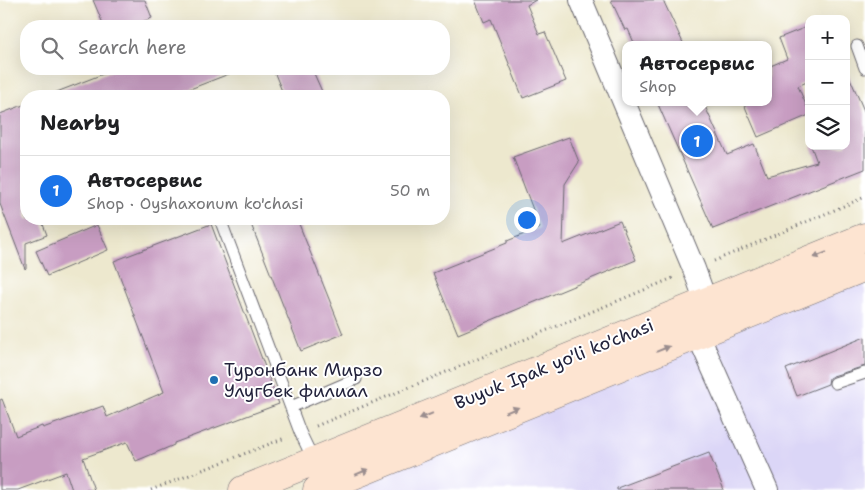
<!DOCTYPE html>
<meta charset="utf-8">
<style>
body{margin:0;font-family:"Shantell Sans",sans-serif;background:#f2f2f2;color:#202124}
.controls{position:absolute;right:15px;top:15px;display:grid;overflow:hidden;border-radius:10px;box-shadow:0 5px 20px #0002}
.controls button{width:45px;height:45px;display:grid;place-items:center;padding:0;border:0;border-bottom:1px solid #e0e0e0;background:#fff;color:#202124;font:25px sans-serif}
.you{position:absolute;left:526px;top:219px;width:18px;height:18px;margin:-12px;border:4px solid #fff;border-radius:50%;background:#1a73e8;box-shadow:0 0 0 8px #1a73e833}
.badge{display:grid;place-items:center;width:32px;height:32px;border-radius:50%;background:#1a73e8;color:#fff;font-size:16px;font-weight:700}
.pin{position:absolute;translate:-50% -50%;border:2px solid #fff;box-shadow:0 1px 5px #0006}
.popup{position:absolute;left:622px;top:41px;width:150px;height:65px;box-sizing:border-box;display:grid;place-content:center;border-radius:10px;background:#fff;filter:drop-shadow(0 1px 4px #0005);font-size:16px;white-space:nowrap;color:#757577}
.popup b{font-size:19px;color:#202124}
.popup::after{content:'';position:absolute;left:50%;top:100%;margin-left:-10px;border:10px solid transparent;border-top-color:#fff}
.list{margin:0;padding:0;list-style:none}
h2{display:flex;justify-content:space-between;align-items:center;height:65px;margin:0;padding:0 20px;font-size:21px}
h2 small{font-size:16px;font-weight:400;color:#757577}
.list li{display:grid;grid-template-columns:32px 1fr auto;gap:15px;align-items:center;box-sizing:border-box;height:70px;padding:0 20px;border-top:1px solid #e0e0e0}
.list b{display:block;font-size:19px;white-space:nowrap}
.list p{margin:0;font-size:16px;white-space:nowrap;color:#757577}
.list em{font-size:16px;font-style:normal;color:#757577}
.icon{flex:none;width:28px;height:28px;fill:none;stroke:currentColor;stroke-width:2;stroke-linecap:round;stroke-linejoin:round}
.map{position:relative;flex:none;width:865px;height:490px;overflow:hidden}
.search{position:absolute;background:#fff;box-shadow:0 5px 20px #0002;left:20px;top:20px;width:430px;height:55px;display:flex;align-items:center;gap:12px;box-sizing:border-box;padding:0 18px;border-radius:20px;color:#757577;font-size:19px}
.panel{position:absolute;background:#fff;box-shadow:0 5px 20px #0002;left:20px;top:90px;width:430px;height:135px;border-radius:20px}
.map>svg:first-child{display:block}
</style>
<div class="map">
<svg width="865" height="490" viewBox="0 0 865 490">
<rect width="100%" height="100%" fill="#fff"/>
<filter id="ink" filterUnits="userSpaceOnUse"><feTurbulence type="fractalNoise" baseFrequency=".02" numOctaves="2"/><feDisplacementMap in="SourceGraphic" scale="10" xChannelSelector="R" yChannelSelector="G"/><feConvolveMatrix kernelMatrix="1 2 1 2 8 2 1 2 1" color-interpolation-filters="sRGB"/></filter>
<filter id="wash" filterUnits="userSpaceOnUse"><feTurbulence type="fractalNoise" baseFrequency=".0096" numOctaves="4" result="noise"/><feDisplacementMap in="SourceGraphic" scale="20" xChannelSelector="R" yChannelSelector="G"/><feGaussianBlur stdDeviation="1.12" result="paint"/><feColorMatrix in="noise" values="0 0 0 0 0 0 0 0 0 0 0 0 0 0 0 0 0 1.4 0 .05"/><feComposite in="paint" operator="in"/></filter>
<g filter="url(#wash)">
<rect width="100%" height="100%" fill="#ede8ce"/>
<path fill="#dbd6f7" d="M 865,267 L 865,490 L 317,490 Z"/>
<g id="blocks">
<path fill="#c89dc2" d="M 93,0 L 145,0 L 152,18 L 132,26 L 104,26 Z
M 475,0 L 536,0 L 527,5 L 539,34 L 545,32 L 566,81 L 523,98 L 491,19 L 484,22 Z
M 611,0 L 663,0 L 684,45 L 635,45 L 628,29 L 625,30 Z
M 809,26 L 809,81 L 798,86 L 809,112 L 809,115 L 758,137 L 743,102 L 768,102 L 768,67 L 787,59 L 779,38 Z
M 116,69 L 239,69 L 239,70 L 172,96 L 49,96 L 49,95 Z
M 273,69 L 312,69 L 324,96 L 284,96 Z
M 846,69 L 865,113 L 865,169 L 713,229 L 657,102 L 703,102 L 727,155 L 754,144 L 767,176 L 817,162 L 811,146 L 846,146 Z
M 26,104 L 26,219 L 41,219 L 47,235 L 26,243 L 26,268 L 25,269 L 0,204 L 0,114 Z
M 569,137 L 579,162 L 565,184 L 563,244 L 620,221 L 636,260 L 458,334 L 433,273 L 507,243 L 507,241 L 540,228 L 513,157 Z
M 249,219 L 297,219 L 343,334 L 301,351 Z
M 211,224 L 279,404 L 174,443 L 174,445 L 136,461 L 127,442 L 83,458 L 94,490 L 72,490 L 66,472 L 18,490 L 0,490 L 0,400 L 2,399 L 16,436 L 42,426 L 43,428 L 103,406 L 107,417 L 164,392 L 114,261 Z
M 97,225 L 108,250 L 47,276 L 36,251 Z
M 865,337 L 865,366 L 833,376 L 829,378 L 828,384 L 797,396 L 786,369 Z
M 709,453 L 724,490 L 617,490 L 617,488 Z"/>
</g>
</g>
<g filter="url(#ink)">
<use href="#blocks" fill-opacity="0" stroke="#69676e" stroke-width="1"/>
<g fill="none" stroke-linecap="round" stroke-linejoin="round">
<g stroke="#69676e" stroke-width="13">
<path id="lane" d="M 857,46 L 865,68
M 220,219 L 300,432 L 314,461
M 835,383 L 865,373
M 291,407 L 356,379"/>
</g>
<g stroke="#69676e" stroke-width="24">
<path id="street" d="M 581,0 L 694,269 L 706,302
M 698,335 L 767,490"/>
</g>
<g stroke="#69676e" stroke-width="29">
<path id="secondary" d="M 243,490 L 865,237
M 317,490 L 865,267"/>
</g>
<path stroke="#69676e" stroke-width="3" stroke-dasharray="1 4" stroke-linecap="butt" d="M 714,261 L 865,197
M 316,426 L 673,278
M 151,490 L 285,438"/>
<use href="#lane" stroke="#fff" stroke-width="11"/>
<use href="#street" stroke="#fff" stroke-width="22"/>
<use href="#secondary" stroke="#fde4d1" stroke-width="28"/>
</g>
<defs><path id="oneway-solid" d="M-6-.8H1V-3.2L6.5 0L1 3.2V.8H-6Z" transform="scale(1.25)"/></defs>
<g fill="#9a8d8e">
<use href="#oneway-solid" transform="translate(820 255) rotate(158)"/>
<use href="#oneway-solid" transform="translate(663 349) rotate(-22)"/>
<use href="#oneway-solid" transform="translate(512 410) rotate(-22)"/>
<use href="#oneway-solid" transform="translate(426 416) rotate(158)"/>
<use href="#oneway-solid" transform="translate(362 472) rotate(-22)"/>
</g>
</g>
<circle fill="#1f6fb2" stroke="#fff" stroke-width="2" cx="214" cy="380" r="5"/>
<g text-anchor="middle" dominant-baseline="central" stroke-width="4" stroke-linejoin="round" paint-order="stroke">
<g font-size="18" fill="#22223b" stroke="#fff">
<text transform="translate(554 364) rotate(-22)">Buyuk Ipak yo'li ko'chasi</text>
</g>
<g font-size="18" fill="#22223b" stroke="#fff" text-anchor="start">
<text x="224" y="370">Туронбанк Мирзо<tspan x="224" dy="21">Улугбек филиал</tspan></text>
</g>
</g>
</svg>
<div class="controls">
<button>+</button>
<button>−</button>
<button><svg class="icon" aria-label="layers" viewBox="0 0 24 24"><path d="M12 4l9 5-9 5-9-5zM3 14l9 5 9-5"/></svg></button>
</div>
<div class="you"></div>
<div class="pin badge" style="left:697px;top:141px">1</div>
<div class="popup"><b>Автосервис</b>Shop</div>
<div class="search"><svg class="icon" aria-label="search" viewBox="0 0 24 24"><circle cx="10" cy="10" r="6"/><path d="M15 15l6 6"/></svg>Search here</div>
<section class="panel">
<h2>Nearby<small></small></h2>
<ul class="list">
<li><span class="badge">1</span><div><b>Автосервис</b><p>Shop · Oyshaxonum ko'chasi</p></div><em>50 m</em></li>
</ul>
</section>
</div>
